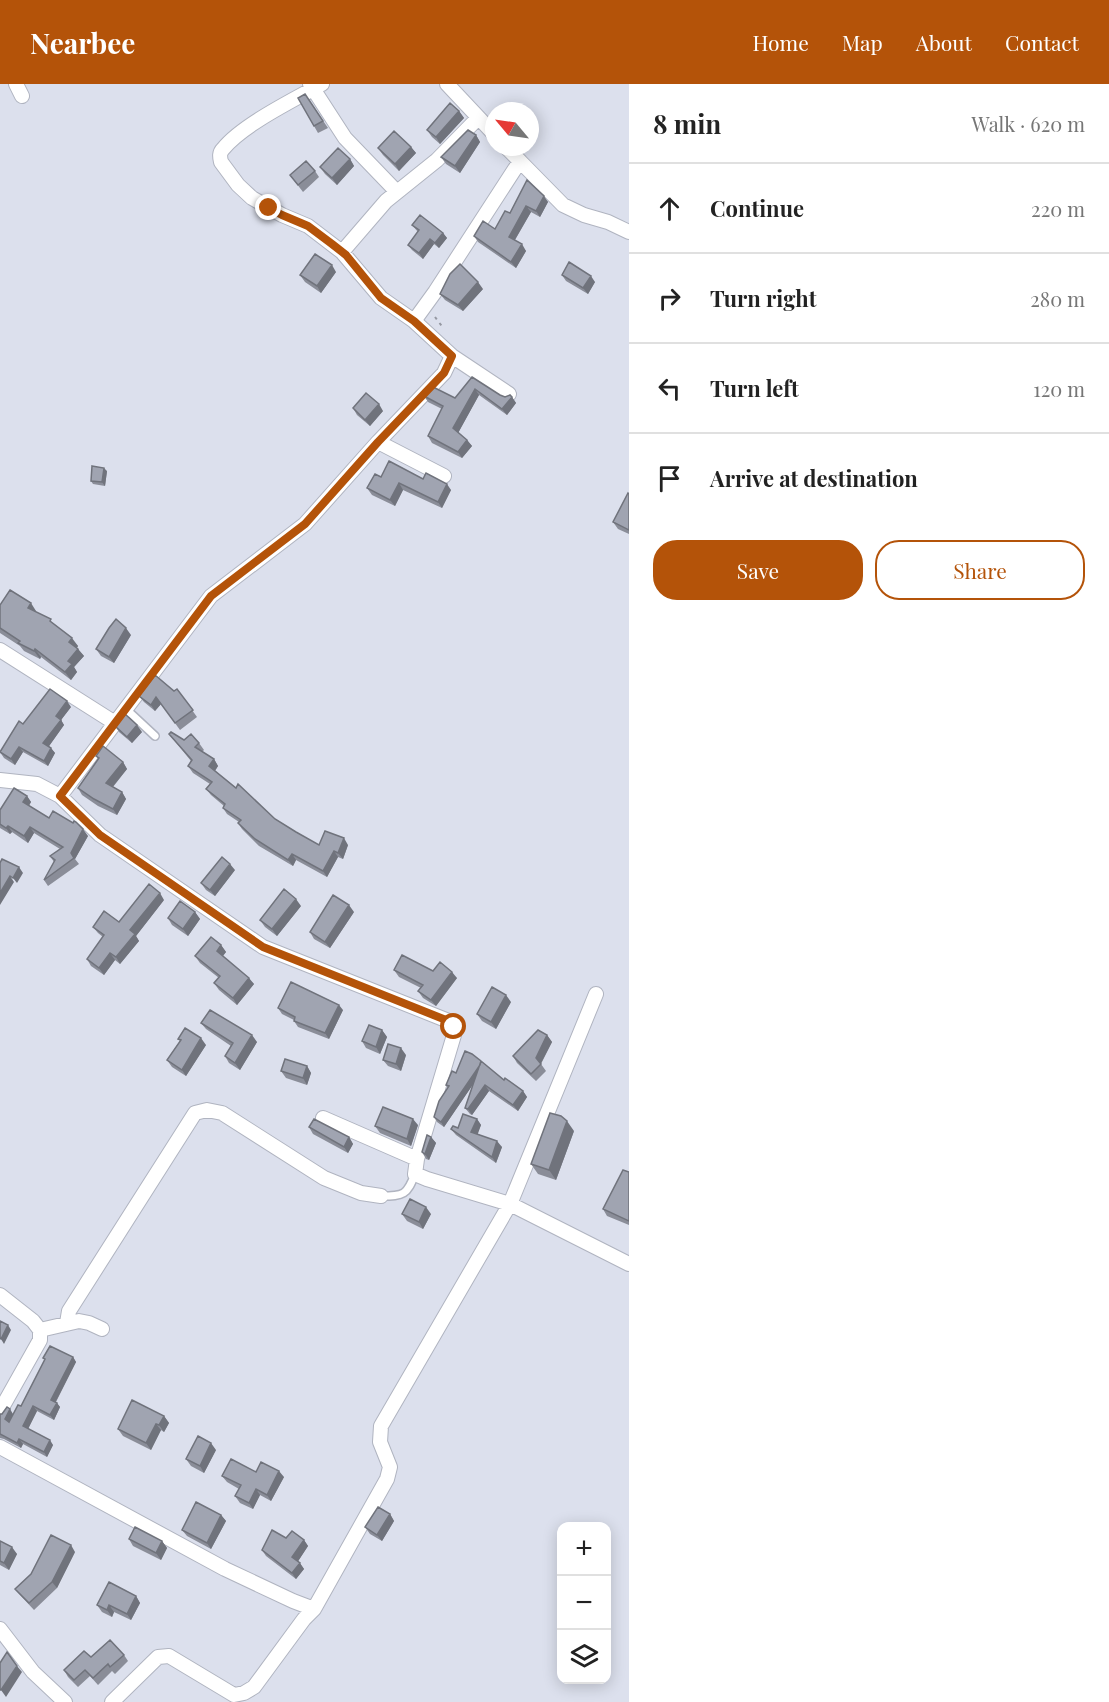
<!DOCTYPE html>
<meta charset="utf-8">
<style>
body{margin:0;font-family:"Playfair Display",serif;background:#f6f6f6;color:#222}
.controls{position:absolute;right:18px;bottom:18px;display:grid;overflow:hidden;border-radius:12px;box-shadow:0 3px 15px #0003}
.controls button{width:54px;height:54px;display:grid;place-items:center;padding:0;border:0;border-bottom:2px solid #e0e0e0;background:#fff;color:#222;font:30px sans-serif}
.compass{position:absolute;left:485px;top:18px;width:54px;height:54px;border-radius:50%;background:#fff;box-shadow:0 3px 15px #0003;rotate:299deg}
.stop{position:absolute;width:18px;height:18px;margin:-14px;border:4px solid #b45309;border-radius:50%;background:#fff}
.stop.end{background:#b45309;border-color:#fff;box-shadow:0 2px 6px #0008}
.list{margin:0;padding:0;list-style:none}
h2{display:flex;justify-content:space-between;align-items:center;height:78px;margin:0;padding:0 24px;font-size:26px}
h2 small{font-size:20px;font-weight:400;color:#767676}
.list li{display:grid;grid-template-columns:39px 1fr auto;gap:18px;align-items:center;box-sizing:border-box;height:90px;padding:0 24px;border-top:2px solid #e0e0e0}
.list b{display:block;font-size:22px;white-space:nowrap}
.list em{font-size:20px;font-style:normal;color:#767676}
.actions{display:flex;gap:12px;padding:18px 24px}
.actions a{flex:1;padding:14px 0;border:2px solid #b45309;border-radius:24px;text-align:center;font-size:21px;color:#b45309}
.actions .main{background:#b45309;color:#fff}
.icon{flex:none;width:33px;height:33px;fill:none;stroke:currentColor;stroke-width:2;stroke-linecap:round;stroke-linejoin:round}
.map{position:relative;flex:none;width:629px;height:1618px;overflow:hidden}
header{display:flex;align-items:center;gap:36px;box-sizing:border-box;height:84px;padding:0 30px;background:#b45309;color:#fff}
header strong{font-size:28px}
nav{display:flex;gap:33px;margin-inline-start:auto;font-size:21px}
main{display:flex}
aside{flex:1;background:#fff}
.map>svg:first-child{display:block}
</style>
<header>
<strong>Nearbee</strong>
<nav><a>Home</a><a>Map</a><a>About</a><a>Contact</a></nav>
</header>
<main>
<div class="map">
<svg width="629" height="1618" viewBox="0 0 629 1618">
<rect width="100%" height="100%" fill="#dce0ed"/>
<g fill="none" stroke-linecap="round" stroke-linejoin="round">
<g stroke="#b0b4c0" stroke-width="10">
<path id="service" d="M 126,625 L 155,652
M 381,1112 C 404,1112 407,1111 415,1090"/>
</g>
<g stroke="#b0b4c0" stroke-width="16">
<path id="minor" d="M 16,0 L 22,12
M 310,0 L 345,54 L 397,108
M 322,0 C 295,15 242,41 223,65 C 219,69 220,73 221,78 L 238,101 L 252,114 L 282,131 L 308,142 L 342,168
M 447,0 L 494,50
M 478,34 L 437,76 L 386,117 L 342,168 L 381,214 L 414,237 L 452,272 L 509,310
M 506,63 L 563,121 L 584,131 L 608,138 L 629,148
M 414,237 L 435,208 L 520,77
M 378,358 L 444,392
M 0,566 L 115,639
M 0,696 L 37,700 L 60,712 L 100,751 L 263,863 L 451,938 L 454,943 L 454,951 L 417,1075 L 415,1090 L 427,1095 L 510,1120 L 629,1180
M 60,712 L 211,512 L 305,440 L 378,358 L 444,289 L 452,272
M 323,1034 L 417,1075
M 0,1211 L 33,1237 L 40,1246 L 40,1256 L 0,1327
M 67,1239 L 69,1227 L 195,1029 L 207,1026 L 222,1029 L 324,1094 L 361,1109 L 381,1112
M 40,1246 L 79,1237 L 89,1239 L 102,1245
M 0,1363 L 225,1485 L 293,1517 L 314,1525
M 0,1545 L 33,1588 L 65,1618
M 112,1618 L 158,1573 L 169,1572 L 234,1611 L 244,1609 L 254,1603 L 304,1535 L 314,1525 L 387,1395 L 390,1383 L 380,1358 L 381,1342 L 510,1120 L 596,910"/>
</g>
<path stroke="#9598a2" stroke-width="2" stroke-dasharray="3 4.5" stroke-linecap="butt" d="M 435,233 L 444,245"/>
<use href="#service" stroke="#fff" stroke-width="7"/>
<use href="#minor" stroke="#fff" stroke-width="14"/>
</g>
<path fill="#8a8d98" d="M 305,10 L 328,44 L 318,49 L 314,42 Z
M 459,27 L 464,34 L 440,60 L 432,53 L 427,46 Z
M 476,51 L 480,58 L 460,89 L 446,80 L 441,73 Z
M 411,63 L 416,69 L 399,87 L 383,71 L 378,64 Z
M 350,75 L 354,82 L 337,101 L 325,90 L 320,83 Z
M 315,87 L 319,93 L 303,108 L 290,91 Z
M 527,96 L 548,118 L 540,133 L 531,128 L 515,156 L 526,167 L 516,184 L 478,158 L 474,152 L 495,145 L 510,129 Z
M 412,141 L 443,149 L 447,154 L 439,164 L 434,160 L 423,175 L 412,166 L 408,161 L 418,148 Z
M 336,188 L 321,209 L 305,198 L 300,191 Z
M 562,191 L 595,198 L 588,210 L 566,197 Z
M 483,205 L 463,227 L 445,216 L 440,210 Z
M 472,293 L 500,311 L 505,313 L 512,313 L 516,319 L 507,331 L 479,311 L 458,349 L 467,356 L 472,362 L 462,374 L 432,359 L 428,352 L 442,325 L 428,318 L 424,312 L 455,314 Z
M 353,324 L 383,327 L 370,342 L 357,331 Z
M 107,387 L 105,402 L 93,400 L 91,397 Z
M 381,393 L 423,395 L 451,406 L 442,424 L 403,406 L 395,422 L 372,411 L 367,404 Z
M 629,410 L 629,450 L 618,445 L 613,438 Z
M 0,521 L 36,527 L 36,528 L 54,540 L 78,562 L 77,564 L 84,572 L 74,583 L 77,588 L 71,596 L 41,573 L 40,575 L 24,567 L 20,562 L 0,549 Z
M 131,551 L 114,579 L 101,572 L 96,565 Z
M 177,605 L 197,633 L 180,646 L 161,620 L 155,627 L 144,618 L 139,612 L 174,607 Z
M 71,623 L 61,636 L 64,641 L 49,662 L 55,669 L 48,682 L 23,668 L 15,681 L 4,674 L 0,668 L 23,640 Z
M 115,642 L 142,648 L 132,659 L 119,648 Z
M 169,650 L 184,656 L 199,659 L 204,666 L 202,668 L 214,675 L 218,682 L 215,687 L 275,735 L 296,748 L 319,761 L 348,761 L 343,775 L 338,773 L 327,793 L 296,776 L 293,782 L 259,762 L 242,745 L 238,739 L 239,738 L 227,730 L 223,724 L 224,722 L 211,711 L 206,705 L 210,700 L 193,689 L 188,682 L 191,677 Z
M 96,672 L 123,678 L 127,685 L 113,703 L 122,708 L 126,715 L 117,731 L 98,722 L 82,711 L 78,704 L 98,675 Z
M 27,712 L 31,718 L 29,722 L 49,734 L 88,752 L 75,775 L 79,780 L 48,802 L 44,796 L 54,778 L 50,772 L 60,765 L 34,749 L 28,759 L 12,748 L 10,750 L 0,744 L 0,726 Z
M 235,786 L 215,812 L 206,806 L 201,799 Z
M 164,816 L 136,852 L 139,857 L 120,880 L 115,876 L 104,891 L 91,882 L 87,875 L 103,853 L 98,849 L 93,843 L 119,838 Z
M 301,822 L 277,852 L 265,843 L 260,836 Z
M 195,828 L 200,835 L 188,852 L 172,841 L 168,834 Z
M 354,828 L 330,864 L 314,855 L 310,848 Z
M 221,861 L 226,868 L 223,872 L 254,900 L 237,921 L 219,906 L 214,899 L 219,894 L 200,879 L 195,872 Z
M 394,886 L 433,887 L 457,894 L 436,922 L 423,914 L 418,907 L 421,904 L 399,893 Z
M 511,918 L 496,945 L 482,937 L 477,930 Z
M 278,924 L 343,926 L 329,955 L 298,943 L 294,937 L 294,936 L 282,930 Z
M 201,939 L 257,958 L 240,986 L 229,979 L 225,972 L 231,962 L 206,945 Z
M 382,946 L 387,953 L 380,970 L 366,964 L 362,957 Z
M 547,951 L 552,958 L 541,980 L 546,987 L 536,997 L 517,979 L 513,972 Z
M 178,955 L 206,961 L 186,992 L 172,983 L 167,976 L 180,957 Z
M 406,971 L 401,987 L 388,982 L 383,976 Z
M 307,982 L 311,989 L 307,1001 L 286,994 L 281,987 Z
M 504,996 L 523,1007 L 527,1013 L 518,1027 L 489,1007 L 472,1031 L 470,1030 L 465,1024 L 473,1000 L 444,1043 L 437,1038 L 434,1033 L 448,1004 L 446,1001 Z
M 477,1035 L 481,1041 L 477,1050 L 502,1063 L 496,1079 L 456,1051 L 451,1045 L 458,1044 Z
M 418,1041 L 411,1062 L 380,1049 L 375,1042 Z
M 309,1043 L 349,1053 L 353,1060 L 348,1069 L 313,1050 Z
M 574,1047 L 556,1096 L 538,1090 L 531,1080 Z
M 431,1053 L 436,1059 L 429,1076 L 426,1075 L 422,1068 Z
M 629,1088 L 629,1141 L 607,1132 L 603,1125 Z
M 402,1130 L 431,1130 L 423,1145 L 407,1137 Z
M 73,1273 L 76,1278 L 56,1318 L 60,1323 L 54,1336 L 37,1327 L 28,1345 L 53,1361 L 47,1373 L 23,1360 L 21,1364 L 4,1355 L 0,1354 L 0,1330 L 13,1330 L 21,1322 L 45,1276 L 43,1274 Z
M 164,1332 L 169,1339 L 164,1348 L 161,1346 L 151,1366 L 123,1352 L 118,1345 Z
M 216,1366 L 204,1389 L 191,1382 L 186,1375 Z
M 256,1388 L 284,1393 L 271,1417 L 260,1411 L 253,1425 L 240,1419 L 235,1412 L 239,1405 L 227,1398 L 222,1392 Z
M 390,1430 L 394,1437 L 382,1457 L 370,1450 L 365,1443 Z
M 221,1431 L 226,1437 L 211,1465 L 187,1452 L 182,1446 Z
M 286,1454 L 304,1456 L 308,1462 L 298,1477 L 304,1485 L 296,1495 L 266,1472 L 262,1466 Z
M 129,1455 L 162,1457 L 167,1464 L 161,1476 L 133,1462 Z
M 0,1457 L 17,1470 L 9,1486 L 0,1481 Z
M 75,1468 L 57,1504 L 34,1526 L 20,1511 L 15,1505 Z
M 136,1512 L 140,1519 L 131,1536 L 114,1528 L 112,1533 L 102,1528 L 97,1521 Z
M 124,1571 L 128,1577 L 115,1590 L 112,1587 L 98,1601 L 90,1592 L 78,1603 L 68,1593 L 64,1586 L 91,1573 Z"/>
<path fill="#70737c" d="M 459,27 L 464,34 L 440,60 L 436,53 Z
M 476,51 L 480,58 L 460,89 L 455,82 Z
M 411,63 L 416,69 L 399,87 L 395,80 Z
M 350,75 L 354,82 L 337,101 L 332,94 Z
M 544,112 L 548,118 L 540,133 L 536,127 Z
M 526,122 L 531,128 L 513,159 L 509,153 Z
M 443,149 L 447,154 L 439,164 L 435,159 Z
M 430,155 L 434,160 L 423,175 L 419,169 Z
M 522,160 L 526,167 L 516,184 L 511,178 Z
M 332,181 L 336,188 L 321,209 L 317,202 Z
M 591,192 L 595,198 L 588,210 L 583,204 Z
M 478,198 L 483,205 L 463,227 L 458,221 Z
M 475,305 L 479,311 L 457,351 L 453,344 Z
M 512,313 L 516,319 L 507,331 L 502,325 Z
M 379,320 L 383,327 L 370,342 L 365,336 Z
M 467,356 L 472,362 L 462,374 L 458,368 Z
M 104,384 L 107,387 L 105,402 L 102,398 Z
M 399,399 L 403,406 L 395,422 L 390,416 Z
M 447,400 L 451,406 L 442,424 L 438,418 Z
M 31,519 L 36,527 L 33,532 L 28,524 Z
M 126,544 L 131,551 L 114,579 L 109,573 Z
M 72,554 L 78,562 L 75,566 L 69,558 Z
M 35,565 L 41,573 L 40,575 L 34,567 Z
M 78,565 L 84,572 L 74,583 L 77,588 L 71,596 L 65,588 L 68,577 Z
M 156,613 L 161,620 L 155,627 L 151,621 Z
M 67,617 L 71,623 L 61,636 L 64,641 L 47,665 L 43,659 L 56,632 Z
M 137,641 L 142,648 L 132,659 L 127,653 Z
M 19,663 L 23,668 L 15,681 L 11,675 Z
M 51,664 L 55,669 L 48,682 L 44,677 Z
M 214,675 L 218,682 L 214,688 L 209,682 Z
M 123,678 L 127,685 L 110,706 L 106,699 Z
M 122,708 L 126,715 L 117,731 L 113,725 Z
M 27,712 L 31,718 L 27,724 L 23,718 Z
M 8,742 L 12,748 L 10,750 L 6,744 Z
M 30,743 L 34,749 L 28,759 L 24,752 Z
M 83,745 L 88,752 L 75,775 L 71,769 Z
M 344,754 L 348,761 L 343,775 L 338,769 Z
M 334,767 L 338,773 L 327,793 L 323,787 Z
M 292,770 L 296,776 L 293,782 L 288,776 Z
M 230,780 L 235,786 L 215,812 L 210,806 Z
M 19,783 L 23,789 L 17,799 L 13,794 Z
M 10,792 L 14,798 L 0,821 L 0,809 Z
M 160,809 L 164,816 L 136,852 L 139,857 L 120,880 L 116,873 L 130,846 Z
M 296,815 L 301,822 L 277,852 L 272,845 Z
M 349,821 L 354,828 L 330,864 L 325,858 Z
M 195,828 L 200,835 L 188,852 L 183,845 Z
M 221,861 L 226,868 L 221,874 L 217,867 Z
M 110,869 L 115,876 L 104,891 L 99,884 Z
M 452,888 L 457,894 L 436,922 L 431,916 Z
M 249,894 L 254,900 L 237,921 L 233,914 Z
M 506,911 L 511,918 L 496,945 L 491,938 Z
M 339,921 L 343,926 L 329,955 L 325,949 Z
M 382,946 L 387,953 L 380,970 L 376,963 Z
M 252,951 L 257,958 L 240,986 L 235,979 Z
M 547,951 L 552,958 L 540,981 L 536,974 Z
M 201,954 L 206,961 L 186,992 L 182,986 Z
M 401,964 L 406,971 L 401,987 L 396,980 Z
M 482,978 L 485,983 L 444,1043 L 441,1038 Z
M 307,982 L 311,989 L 307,1001 L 303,994 Z
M 485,1001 L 489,1007 L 472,1031 L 468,1025 Z
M 523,1007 L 527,1013 L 518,1027 L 513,1021 Z
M 413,1035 L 418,1041 L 411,1062 L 407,1055 Z
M 477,1035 L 481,1041 L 476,1055 L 471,1048 Z
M 567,1037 L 574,1047 L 556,1096 L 549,1086 Z
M 349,1053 L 353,1060 L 348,1069 L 344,1063 Z
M 431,1053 L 436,1059 L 429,1076 L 425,1070 Z
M 497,1057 L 502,1063 L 496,1079 L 492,1073 Z
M 426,1123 L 431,1130 L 423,1145 L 419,1138 Z
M 8,1241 L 11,1246 L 4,1260 L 1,1255 Z
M 73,1273 L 76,1278 L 54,1321 L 51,1316 Z
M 57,1319 L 60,1323 L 54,1336 L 50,1331 Z
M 33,1322 L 37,1327 L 27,1347 L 23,1342 Z
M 10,1325 L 13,1330 L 8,1340 L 5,1335 Z
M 164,1332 L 169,1339 L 164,1348 L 159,1341 Z
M 156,1340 L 161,1346 L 151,1366 L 146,1359 Z
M 19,1355 L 23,1360 L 21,1364 L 17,1359 Z
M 50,1356 L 53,1361 L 47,1373 L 44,1368 Z
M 211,1359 L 216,1366 L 204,1389 L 200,1382 Z
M 279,1387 L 284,1393 L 271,1417 L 267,1411 Z
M 256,1405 L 260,1411 L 253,1425 L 249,1419 Z
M 390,1430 L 394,1437 L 382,1457 L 377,1451 Z
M 221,1431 L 226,1437 L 211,1465 L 207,1459 Z
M 304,1456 L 308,1462 L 297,1479 L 292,1473 Z
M 162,1457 L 167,1464 L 161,1476 L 156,1469 Z
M 71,1461 L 75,1468 L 57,1504 L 52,1498 Z
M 12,1463 L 17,1470 L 9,1486 L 4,1479 Z
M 300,1479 L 304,1485 L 296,1495 L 292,1489 Z
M 136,1512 L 140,1519 L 131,1536 L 127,1530 Z
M 109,1521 L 114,1528 L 112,1533 L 107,1526 Z
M 17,1582 L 22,1588 L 6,1613 L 1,1606 Z"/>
<path fill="#a0a4b1" stroke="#70737c" stroke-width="1.5" d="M 305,10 L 323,37 L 314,42 L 298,14 Z
M 450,19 L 459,27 L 436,53 L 427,46 Z
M 468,46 L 476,51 L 455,82 L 441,73 Z
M 394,47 L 411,63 L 395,80 L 378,64 Z
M 338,64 L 350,75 L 332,94 L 320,83 Z
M 306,77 L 315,87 L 298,101 L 290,91 Z
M 527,96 L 544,112 L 536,127 L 526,122 L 509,153 L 522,160 L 511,178 L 474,152 L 483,137 L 495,145 L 505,127 L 510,129 Z
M 420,131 L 443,149 L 435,159 L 430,155 L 419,169 L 408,161 L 419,146 L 412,141 Z
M 315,170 L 332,181 L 317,202 L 300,191 Z
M 569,178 L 591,192 L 583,204 L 562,191 Z
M 460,180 L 478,198 L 458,221 L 440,210 L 450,190 Z
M 472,293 L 500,311 L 505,313 L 510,311 L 512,313 L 502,325 L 475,305 L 453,344 L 467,356 L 458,368 L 428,352 L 443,322 L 424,312 L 433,303 L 455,314 Z
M 366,309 L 379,320 L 365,336 L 353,324 Z
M 389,377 L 423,395 L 426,389 L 447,400 L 438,418 L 399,399 L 390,416 L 367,404 L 375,390 L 381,393 Z
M 92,382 L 104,384 L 102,398 L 91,397 Z
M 628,409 L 629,410 L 629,446 L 613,438 Z
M 10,506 L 31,519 L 28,524 L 51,535 L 50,537 L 72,554 L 69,558 L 78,565 L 68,577 L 72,580 L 65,588 L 35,565 L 34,567 L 18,559 L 20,557 L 0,544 L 0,521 Z
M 116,535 L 126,544 L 109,573 L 96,565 L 109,544 Z
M 155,591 L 174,607 L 177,605 L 193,626 L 175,639 L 156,613 L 151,621 L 139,612 Z
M 50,605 L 67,617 L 56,632 L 61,636 L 43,659 L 51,664 L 44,677 L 19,663 L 11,675 L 0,668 L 19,637 L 23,640 Z
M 124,629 L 137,641 L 127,653 L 115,642 Z
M 171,648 L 184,656 L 191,650 L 199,659 L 195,663 L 214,675 L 209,682 L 236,704 L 238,700 L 275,735 L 296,748 L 319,761 L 325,747 L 344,754 L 338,769 L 334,767 L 323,787 L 292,770 L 288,776 L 255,755 L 238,739 L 241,736 L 223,724 L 225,720 L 206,705 L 212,698 L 188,682 L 192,676 L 169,650 Z
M 103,662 L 123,678 L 106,699 L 122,708 L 113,725 L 94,715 L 78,704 L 99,674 L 96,672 Z
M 14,704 L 27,712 L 23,718 L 49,734 L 53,727 L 73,739 L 74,737 L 76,738 L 83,745 L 71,769 L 74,774 L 44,796 L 55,776 L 50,772 L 63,763 L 30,743 L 24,752 L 8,742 L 6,744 L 0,740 L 0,726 Z
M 222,773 L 230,780 L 210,806 L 201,799 Z
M 2,775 L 19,783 L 13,794 L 10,792 L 0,809 L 0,779 Z
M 149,800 L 160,809 L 130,846 L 135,850 L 116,873 L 110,869 L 99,884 L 87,875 L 104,851 L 93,843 L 104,827 L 119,838 Z
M 284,805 L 296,815 L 272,845 L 260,836 Z
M 333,811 L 349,821 L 325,858 L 310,848 Z
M 180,817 L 195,828 L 183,845 L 168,834 Z
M 211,853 L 221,861 L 217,867 L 249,894 L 233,914 L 214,899 L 220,892 L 195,872 Z
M 402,871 L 433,887 L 440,878 L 452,888 L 431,916 L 418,907 L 423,901 L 394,886 Z
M 291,898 L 339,921 L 325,949 L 294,937 L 295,933 L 278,924 Z
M 492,903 L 506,911 L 491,938 L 477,930 Z
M 210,926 L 252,951 L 235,979 L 225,972 L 233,959 L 201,939 Z
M 369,941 L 382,946 L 376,963 L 362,957 Z
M 185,944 L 201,954 L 182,986 L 167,976 L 181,956 L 178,955 Z
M 538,946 L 547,951 L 536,974 L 541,980 L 531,990 L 513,972 Z
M 388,960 L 401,964 L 396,980 L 383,976 Z
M 465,967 L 472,970 L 481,977 L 480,981 L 441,1038 L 434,1033 L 439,1017 L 449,1002 L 446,1001 L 452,987 L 456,989 Z
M 285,975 L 307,982 L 303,994 L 281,987 Z
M 481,977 L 504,996 L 505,994 L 523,1007 L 513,1021 L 485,1001 L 468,1025 L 465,1024 Z
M 383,1023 L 413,1035 L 407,1055 L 375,1042 Z
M 550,1029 L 561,1032 L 567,1037 L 549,1086 L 531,1080 Z
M 463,1030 L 477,1035 L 471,1048 L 497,1057 L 492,1073 L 451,1045 L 453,1042 L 458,1044 Z
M 314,1035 L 349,1053 L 344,1063 L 309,1043 Z
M 427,1051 L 431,1053 L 425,1070 L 422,1068 Z
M 623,1086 L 629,1088 L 629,1137 L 603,1125 Z
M 410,1115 L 426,1123 L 419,1138 L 402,1130 Z
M 0,1237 L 8,1241 L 1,1255 L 0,1254 Z
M 50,1262 L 73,1273 L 51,1316 L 57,1319 L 50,1331 L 33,1322 L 23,1342 L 50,1356 L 44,1368 L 19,1355 L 17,1359 L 0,1350 L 0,1330 L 2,1330 L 7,1323 L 10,1325 L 5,1335 L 9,1338 L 18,1321 L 21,1322 L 45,1275 L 43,1274 Z
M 132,1316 L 164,1332 L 159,1341 L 156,1340 L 146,1359 L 118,1345 Z
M 198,1352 L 211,1359 L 200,1382 L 186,1375 Z
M 231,1375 L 256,1388 L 261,1378 L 279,1387 L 267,1411 L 256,1405 L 249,1419 L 235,1412 L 241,1401 L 222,1392 Z
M 196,1418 L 221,1431 L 207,1459 L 182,1446 Z
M 378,1423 L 390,1430 L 377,1451 L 365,1443 Z
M 135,1443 L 162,1457 L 156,1469 L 129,1455 Z
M 272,1446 L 286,1454 L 292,1447 L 304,1456 L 292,1473 L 300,1479 L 292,1489 L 262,1466 Z
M 51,1451 L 71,1461 L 52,1498 L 29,1519 L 15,1505 L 31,1490 Z
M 0,1457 L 12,1463 L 4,1479 L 0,1477 Z
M 109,1498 L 136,1512 L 127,1530 L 109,1521 L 107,1526 L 97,1521 Z
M 110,1556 L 124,1571 L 110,1583 L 108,1580 L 93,1594 L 85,1586 L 74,1596 L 64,1586 L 84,1567 L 91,1573 Z
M 7,1568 L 17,1582 L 1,1606 L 0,1606 L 0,1579 Z"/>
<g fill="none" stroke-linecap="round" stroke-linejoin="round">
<path stroke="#b45309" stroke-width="8" d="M 269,124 L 282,131 L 308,142 L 332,160 L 346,171 L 381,214 L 414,237 L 452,272 L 444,289 L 378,358 L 305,440 L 211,512 L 60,712 L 100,751 L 263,863 L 451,938 L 454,943"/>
</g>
</svg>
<div class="controls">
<button>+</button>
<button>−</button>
<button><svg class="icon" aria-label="layers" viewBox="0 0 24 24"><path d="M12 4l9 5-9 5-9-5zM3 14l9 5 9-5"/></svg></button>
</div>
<svg class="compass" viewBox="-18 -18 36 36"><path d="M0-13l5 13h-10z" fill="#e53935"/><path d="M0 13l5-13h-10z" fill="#767676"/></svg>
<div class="stop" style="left:454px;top:943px"></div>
<div class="stop end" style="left:269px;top:124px"></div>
</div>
<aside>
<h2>8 min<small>Walk · 620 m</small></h2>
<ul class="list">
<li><svg class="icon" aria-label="ahead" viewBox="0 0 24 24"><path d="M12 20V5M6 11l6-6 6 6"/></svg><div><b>Continue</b></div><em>220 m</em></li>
<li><svg class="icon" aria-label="right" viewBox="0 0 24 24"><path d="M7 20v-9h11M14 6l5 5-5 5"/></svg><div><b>Turn right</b></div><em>280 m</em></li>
<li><svg class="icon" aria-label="left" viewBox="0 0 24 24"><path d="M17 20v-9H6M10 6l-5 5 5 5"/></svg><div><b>Turn left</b></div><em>120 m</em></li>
<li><svg class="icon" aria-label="arrive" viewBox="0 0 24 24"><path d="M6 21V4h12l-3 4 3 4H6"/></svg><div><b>Arrive at destination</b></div></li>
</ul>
<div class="actions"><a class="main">Save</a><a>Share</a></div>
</aside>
</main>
